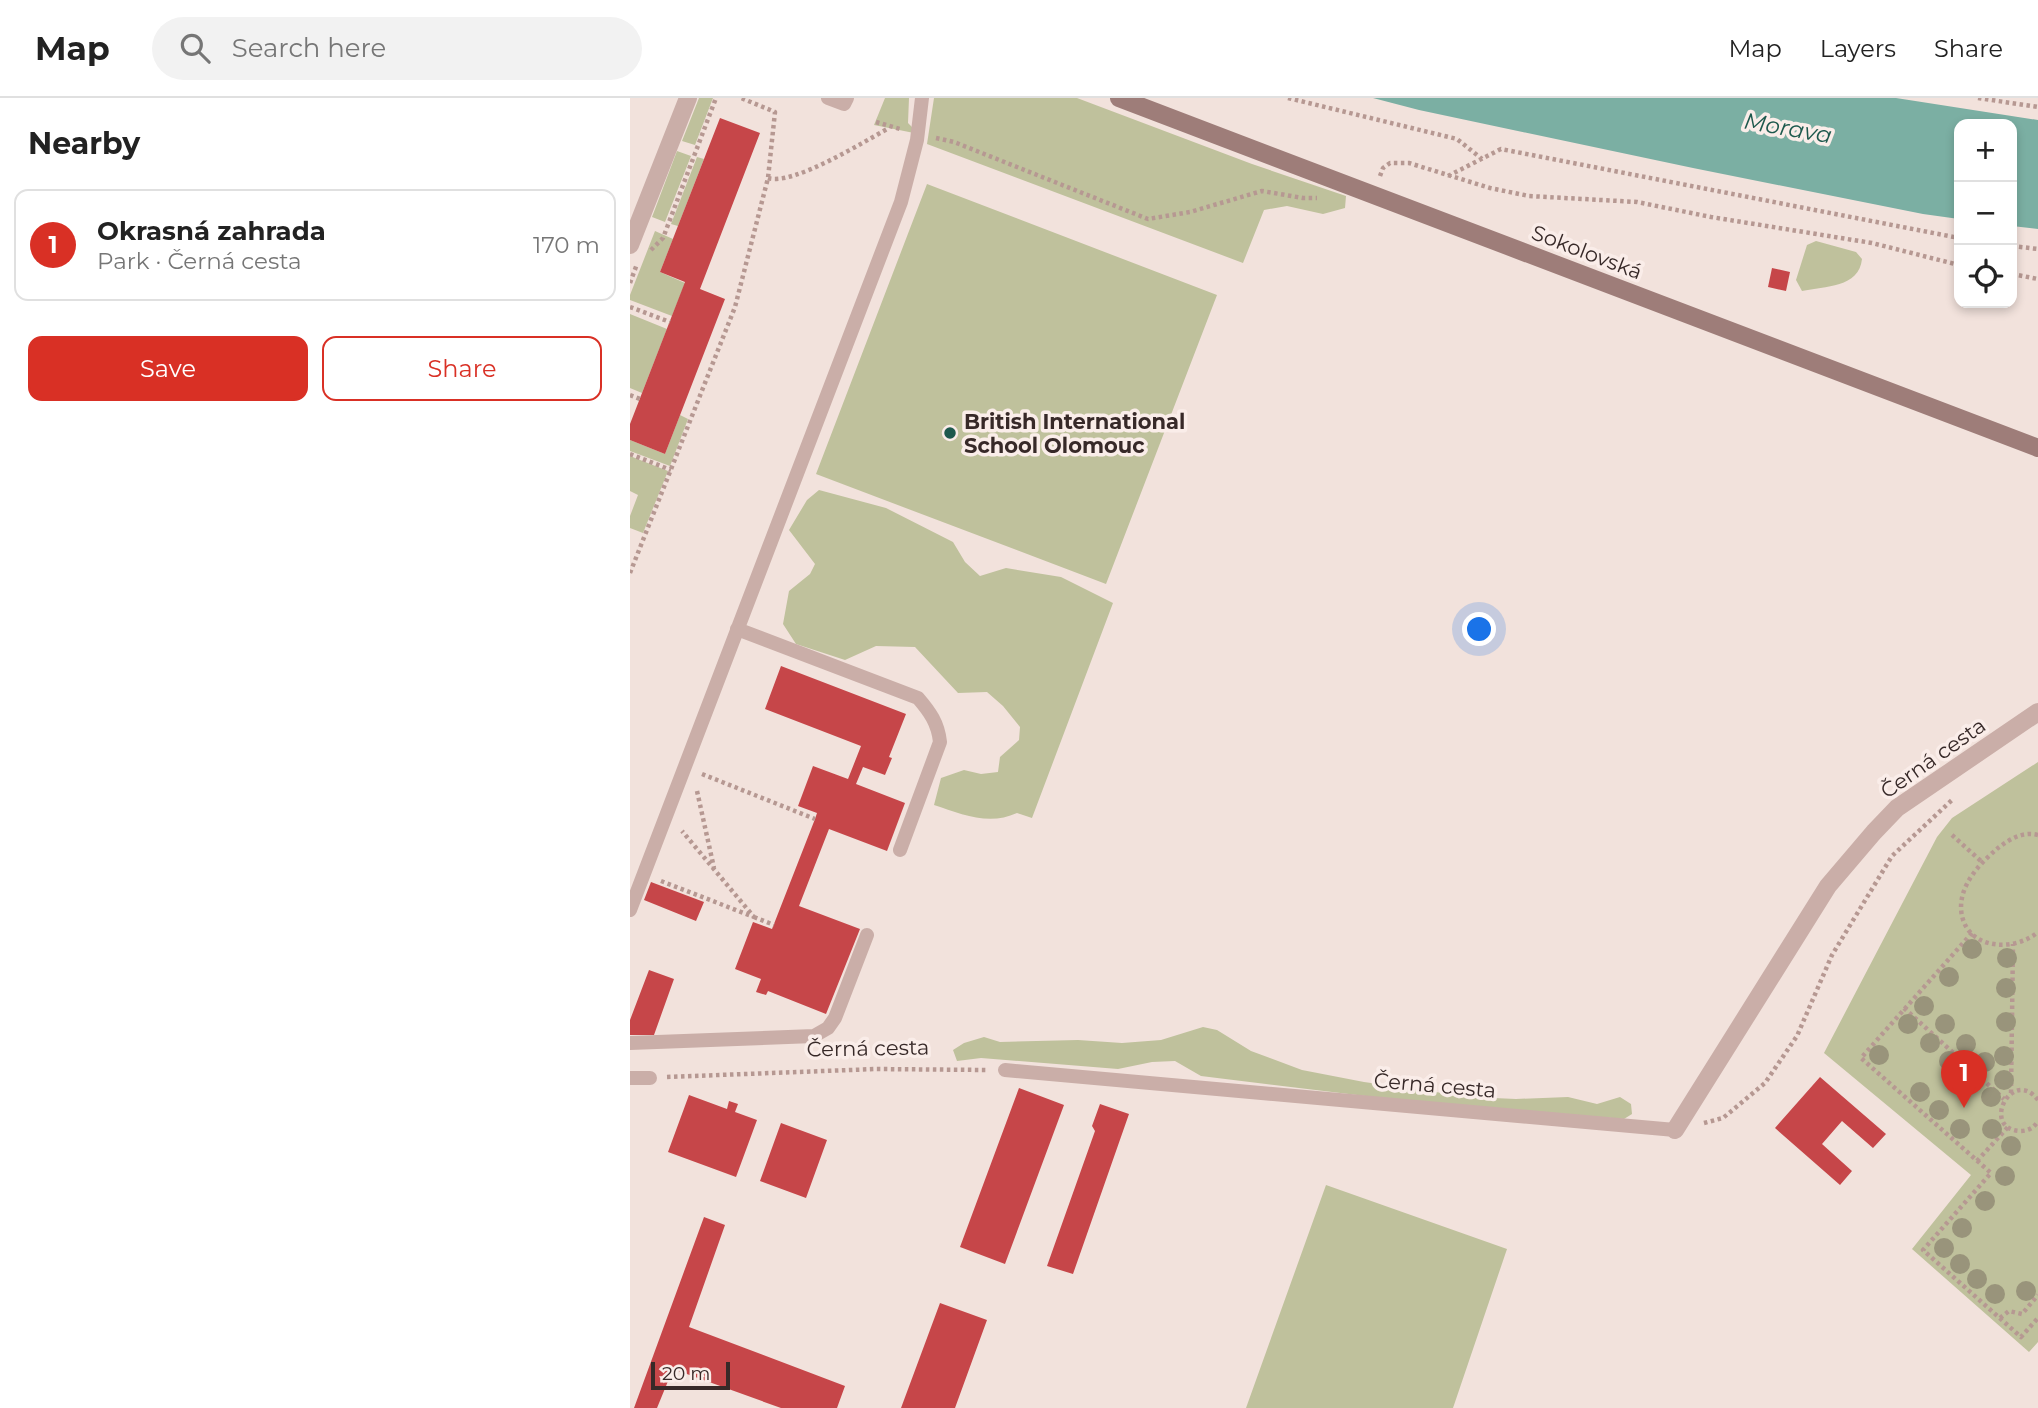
<!DOCTYPE html>
<meta charset="utf-8">
<style>
body{margin:0;font-family:Montserrat,sans-serif;background:#f2f2f2;color:#222}
.controls{position:absolute;right:21px;top:21px;display:grid;overflow:hidden;border-radius:14px;box-shadow:0 4px 10px #0003}
.controls button{width:63px;height:63px;display:grid;place-items:center;padding:0;border:0;border-bottom:2px solid #e0e0e0;background:#fff;color:#222;font:35px sans-serif}
.scale{position:absolute;left:21px;bottom:18px;width:79px;box-sizing:border-box;padding-left:7px;border:4px solid #372928;border-top:0;font-size:19px;line-height:24px;white-space:nowrap;color:#372928;-webkit-text-stroke:5px #faede9;paint-order:stroke}
.you{position:absolute;left:850px;top:532px;width:24px;height:24px;margin:-18px;border:5px solid #fff;border-radius:50%;background:#1a73e8;box-shadow:0 0 0 10px #1a73e833}
.badge{display:grid;place-items:center;width:46px;height:46px;border-radius:50%;background:#d93025;color:#fff;font-size:23px;font-weight:700}
.pin{position:absolute;translate:-50% -58px;filter:drop-shadow(0 2px 4px #0008)}
.pin::after{content:'';position:absolute;top:37px;width:24px;height:21px;background:inherit;clip-path:polygon(0 0,100% 0,50% 100%)}
.list{margin:0;padding:0;list-style:none}
h2{display:flex;justify-content:space-between;align-items:center;height:91px;margin:0;padding:0 28px;font-size:30px}
h2 small{font-size:23px;font-weight:400;color:#767676}
.list li{display:grid;grid-template-columns:46px 1fr auto;gap:21px;align-items:center;box-sizing:border-box;height:112px;margin:0 14px 14px;padding:0 14px;border:2px solid #e0e0e0;border-radius:14px}
.list b{display:block;font-size:26px;white-space:nowrap}
.list p{margin:0;font-size:23px;white-space:nowrap;color:#767676}
.list em{font-size:23px;font-style:normal;color:#767676}
.actions{display:flex;gap:14px;padding:21px 28px}
.actions a{flex:1;padding:16px 0;border:2px solid #d93025;border-radius:14px;text-align:center;font-size:24px;color:#d93025}
.actions .main{background:#d93025;color:#fff}
.icon{flex:none;width:38px;height:38px;fill:none;stroke:currentColor;stroke-width:2;stroke-linecap:round;stroke-linejoin:round}
.map{position:relative;flex:none;width:1408px;height:1310px;overflow:hidden}
header{display:flex;align-items:center;gap:42px;box-sizing:border-box;height:98px;padding:0 35px;background:#fff;border-bottom:2px solid #e0e0e0}
header strong{font-size:33px}
nav{display:flex;gap:38px;margin-inline-start:auto;font-size:24px}
.search{width:490px;height:63px;background:#f2f2f2;display:flex;align-items:center;gap:18px;box-sizing:border-box;padding:0 24px;border-radius:38px;color:#767676;font-size:26px}
main{display:flex}
aside{flex:1;background:#fff}
.map>svg:first-child{display:block}
</style>
<header>
<strong>Map</strong>
<div class="search"><svg class="icon" aria-label="search" viewBox="0 0 24 24"><circle cx="10" cy="10" r="6"/><path d="M15 15l6 6"/></svg>Search here</div>
<nav><a>Map</a><a>Layers</a><a>Share</a></nav>
</header>
<main>
<aside>
<h2>Nearby<small></small></h2>
<ul class="list">
<li><span class="badge">1</span><div><b>Okrasná zahrada</b><p>Park · Černá cesta</p></div><em>170 m</em></li>
</ul>
<div class="actions"><a class="main">Save</a><a>Share</a></div>
</aside>
<div class="map">
<svg width="1408" height="1310" viewBox="0 0 1408 1310">
<rect width="100%" height="100%" fill="#f2e2dc"/>
<path fill="#bfc19c" d="M 69,0 L 83,0 L 65,47 L 52,43 Z
M 255,0 L 279,0 L 278,25 L 283,30 L 284,35 L 244,27 Z
M 304,0 L 447,0 L 622,66 L 716,98 L 715,110 L 693,116 L 657,108 L 634,112 L 613,165 L 297,46 Z
M 47,53 L 61,58 L 35,124 L 22,119 Z
M 67,59 L 74,61 L 48,128 L 41,126 Z
M 297,86 L 587,197 L 476,486 L 186,376 Z
M 25,133 L 43,141 L 30,174 L 55,185 L 42,218 L 0,202 L 0,197 Z
M 1186,143 L 1226,154 L 1232,161 C 1229,190 1195,188 1172,193 L 1166,182 L 1177,147 Z
M 0,216 L 37,231 L 12,295 L 0,290 Z
M 50,317 L 58,321 L 40,368 L 0,353 L 0,342 L 35,356 Z
M 0,358 L 38,373 L 13,435 L 0,430 L 0,418 L 8,397 L 0,393 Z
M 189,392 L 256,410 L 323,444 L 335,464 L 350,478 L 376,470 L 431,479 L 483,505 L 402,720 L 387,715 C 359,728 331,716 304,707 L 311,680 L 334,672 L 351,676 L 368,674 L 370,659 L 389,642 L 390,629 L 373,608 L 357,594 L 328,595 L 285,549 L 246,548 L 215,562 L 166,546 L 153,526 L 159,493 L 180,476 L 185,466 L 159,432 L 177,402 Z
M 1408,664 L 1408,1244 L 1399,1254 L 1282,1151 L 1341,1077 L 1194,955 L 1307,739 L 1322,720 Z
M 573,929 L 587,932 L 621,953 L 672,972 L 734,984 L 841,999 L 886,1001 L 938,999 L 967,1006 L 990,999 L 1001,1006 L 1002,1016 L 994,1021 L 785,1004 L 571,978 L 545,963 L 522,964 L 488,971 L 351,960 L 327,963 L 323,952 L 334,945 L 354,939 L 370,944 L 448,942 L 492,945 L 531,942 Z
M 696,1087 L 877,1151 L 823,1310 L 616,1310 Z"/>
<path fill="#7bafa3" d="M 743,0 L 1266,0 L 1408,22 L 1408,131 L 1382,128 L 1382,26 L 1329,26 L 1329,121 L 1293,116 L 1063,70 L 789,12 Z"/>
<path fill="#c64649" d="M 90,20 L 130,35 L 70,191 L 95,201 L 35,356 L 0,342 L 0,326 L 55,184 L 30,174 Z
M 1142,170 L 1160,174 L 1156,193 L 1138,189 Z
M 151,568 L 276,616 L 259,659 L 262,660 L 255,677 L 233,669 L 226,686 L 275,705 L 257,753 L 199,731 L 169,808 L 230,831 L 196,916 L 138,893 L 136,897 L 126,894 L 131,881 L 105,871 L 123,824 L 142,831 L 185,721 L 187,715 L 168,708 L 183,668 L 218,681 L 231,648 L 135,611 Z
M 21,784 L 74,804 L 66,823 L 14,802 Z
M 19,872 L 44,881 L 24,937 L 0,937 L 0,922 Z
M 1190,979 L 1256,1036 L 1243,1050 L 1212,1023 L 1192,1046 L 1222,1073 L 1210,1087 L 1145,1030 Z
M 389,990 L 434,1007 L 375,1166 L 330,1149 Z
M 59,997 L 97,1011 L 99,1003 L 108,1006 L 105,1014 L 127,1022 L 106,1079 L 38,1054 Z
M 470,1006 L 499,1016 L 443,1176 L 417,1168 L 465,1033 L 462,1028 Z
M 151,1025 L 197,1042 L 176,1100 L 130,1083 Z
M 74,1119 L 95,1127 L 59,1229 L 215,1288 L 207,1310 L 151,1310 L 43,1271 L 27,1310 L 4,1310 Z
M 310,1205 L 357,1222 L 325,1310 L 271,1310 Z"/>
<g fill="none" stroke-linecap="round" stroke-linejoin="round">
<path stroke="#b69892" stroke-width="4.5" stroke-dasharray="3.5 3.5" stroke-linecap="butt" d="M 658,0 L 827,41 L 852,61
M 1348,0 L 1408,9
M 246,24 L 270,31
M 306,40 L 324,44 L 518,121 L 560,114 L 632,93 L 673,100 L 687,100
M 750,78 L 753,70 L 760,65 L 779,65 L 860,90 L 899,98 L 1007,104 L 1081,119 L 1242,145 L 1329,167
M 818,78 L 871,51 L 1329,140
M 138,80 C 163,88 235,43 259,30
M 1382,148 L 1408,151
M 21,152 L 33,140 L 86,0
M 1382,176 L 1408,181
M 0,185 L 7,166
M 0,209 L 40,224
M 0,297 L 10,301
M 0,356 L 41,372
M 0,475 L 105,209 L 138,80 L 145,14 L 111,0
M 72,676 L 185,721
M 67,693 L 84,770
M 1322,737 L 1352,764
M 1408,737 C 1393,733 1380,741 1368,750 C 1349,766 1326,790 1332,818 C 1340,853 1386,853 1408,834
M 31,783 L 124,819 L 52,733
M 124,819 L 144,827
M 1342,835 L 1231,960 L 1361,1075 L 1293,1152 L 1391,1239 L 1408,1220
M 1274,910 L 1374,1001
M 37,979 L 246,971 L 357,972
M 1381,995 L 1383,846
M 1408,1002 C 1382,968 1350,1031 1390,1033 C 1398,1033 1404,1030 1408,1023
M 1074,1025 L 1093,1020 L 1135,985 L 1167,938 L 1202,857 L 1262,758 L 1322,702
M 1347,1063 L 1378,1029
M 1370,1220 L 1379,1213 L 1392,1216 L 1408,1197"/>
<path stroke="#caaea8" stroke-width="14" d="M 198,0 L 214,6 L 217,0
M 107,531 L 288,600 C 300,614 308,625 310,644 L 270,752
M 0,812 L 271,104 L 287,42 L 292,0
M 0,945 L 184,938 L 198,930 L 205,920 L 237,837
M 375,972 L 1045,1032
M 0,980 L 20,980"/>
<path stroke="#caaea8" stroke-width="18" d="M 0,147 L 58,0
M 1045,1032 L 1198,788 L 1244,734 L 1267,710 L 1408,614"/>
<path stroke="#9e7d79" stroke-width="18" d="M 489,0 L 1408,350"/>
</g>
<g fill="#99947b">
<circle cx="1342" cy="851" r="10"/>
<circle cx="1377" cy="860" r="10"/>
<circle cx="1319" cy="879" r="10"/>
<circle cx="1376" cy="890" r="10"/>
<circle cx="1294" cy="908" r="10"/>
<circle cx="1376" cy="924" r="10"/>
<circle cx="1278" cy="926" r="10"/>
<circle cx="1315" cy="926" r="10"/>
<circle cx="1300" cy="945" r="10"/>
<circle cx="1336" cy="946" r="10"/>
<circle cx="1249" cy="957" r="10"/>
<circle cx="1374" cy="958" r="10"/>
<circle cx="1319" cy="963" r="10"/>
<circle cx="1355" cy="964" r="10"/>
<circle cx="1339" cy="980" r="10"/>
<circle cx="1374" cy="982" r="10"/>
<circle cx="1290" cy="994" r="10"/>
<circle cx="1361" cy="999" r="10"/>
<circle cx="1309" cy="1012" r="10"/>
<circle cx="1330" cy="1031" r="10"/>
<circle cx="1362" cy="1031" r="10"/>
<circle cx="1381" cy="1048" r="10"/>
<circle cx="1375" cy="1078" r="10"/>
<circle cx="1355" cy="1103" r="10"/>
<circle cx="1332" cy="1130" r="10"/>
<circle cx="1314" cy="1150" r="10"/>
<circle cx="1330" cy="1166" r="10"/>
<circle cx="1347" cy="1181" r="10"/>
<circle cx="1396" cy="1193" r="10"/>
<circle cx="1365" cy="1196" r="10"/>
</g>
<circle fill="#1d594d" stroke="#faede9" stroke-width="2.5" cx="320" cy="335" r="7"/>
<g text-anchor="middle" dominant-baseline="central" stroke-width="7" stroke-linejoin="round" paint-order="stroke">
<g font-size="21" fill="#372928" stroke="#faede9">
<text transform="translate(957 154) rotate(21)">Sokolovská</text>
<text transform="translate(1303 660) rotate(-35)">Černá cesta</text>
<text transform="translate(238 950) rotate(-1)">Černá cesta</text>
<text transform="translate(805 987) rotate(5)">Černá cesta</text>
</g>
<g font-size="21" font-weight="bold" fill="#372928" stroke="#faede9" text-anchor="start">
<text x="334" y="323">British International<tspan x="334" dy="24">School Olomouc</tspan></text>
</g>
<g font-size="23" font-style="italic" fill="#1d594d" stroke="#faede9">
<text transform="translate(1158 30) rotate(10)">Morava</text>
</g>
</g>
</svg>
<div class="controls">
<button>+</button>
<button>−</button>
<button><svg class="icon" aria-label="locate" viewBox="0 0 24 24"><circle cx="12" cy="12" r="6"/><path d="M12 2v4M12 18v4M2 12h4M18 12h4"/></svg></button>
</div>
<div class="scale">20 m</div>
<div class="you"></div>
<div class="pin badge" style="left:1334px;top:1010px">1</div>
</div>
</main>
